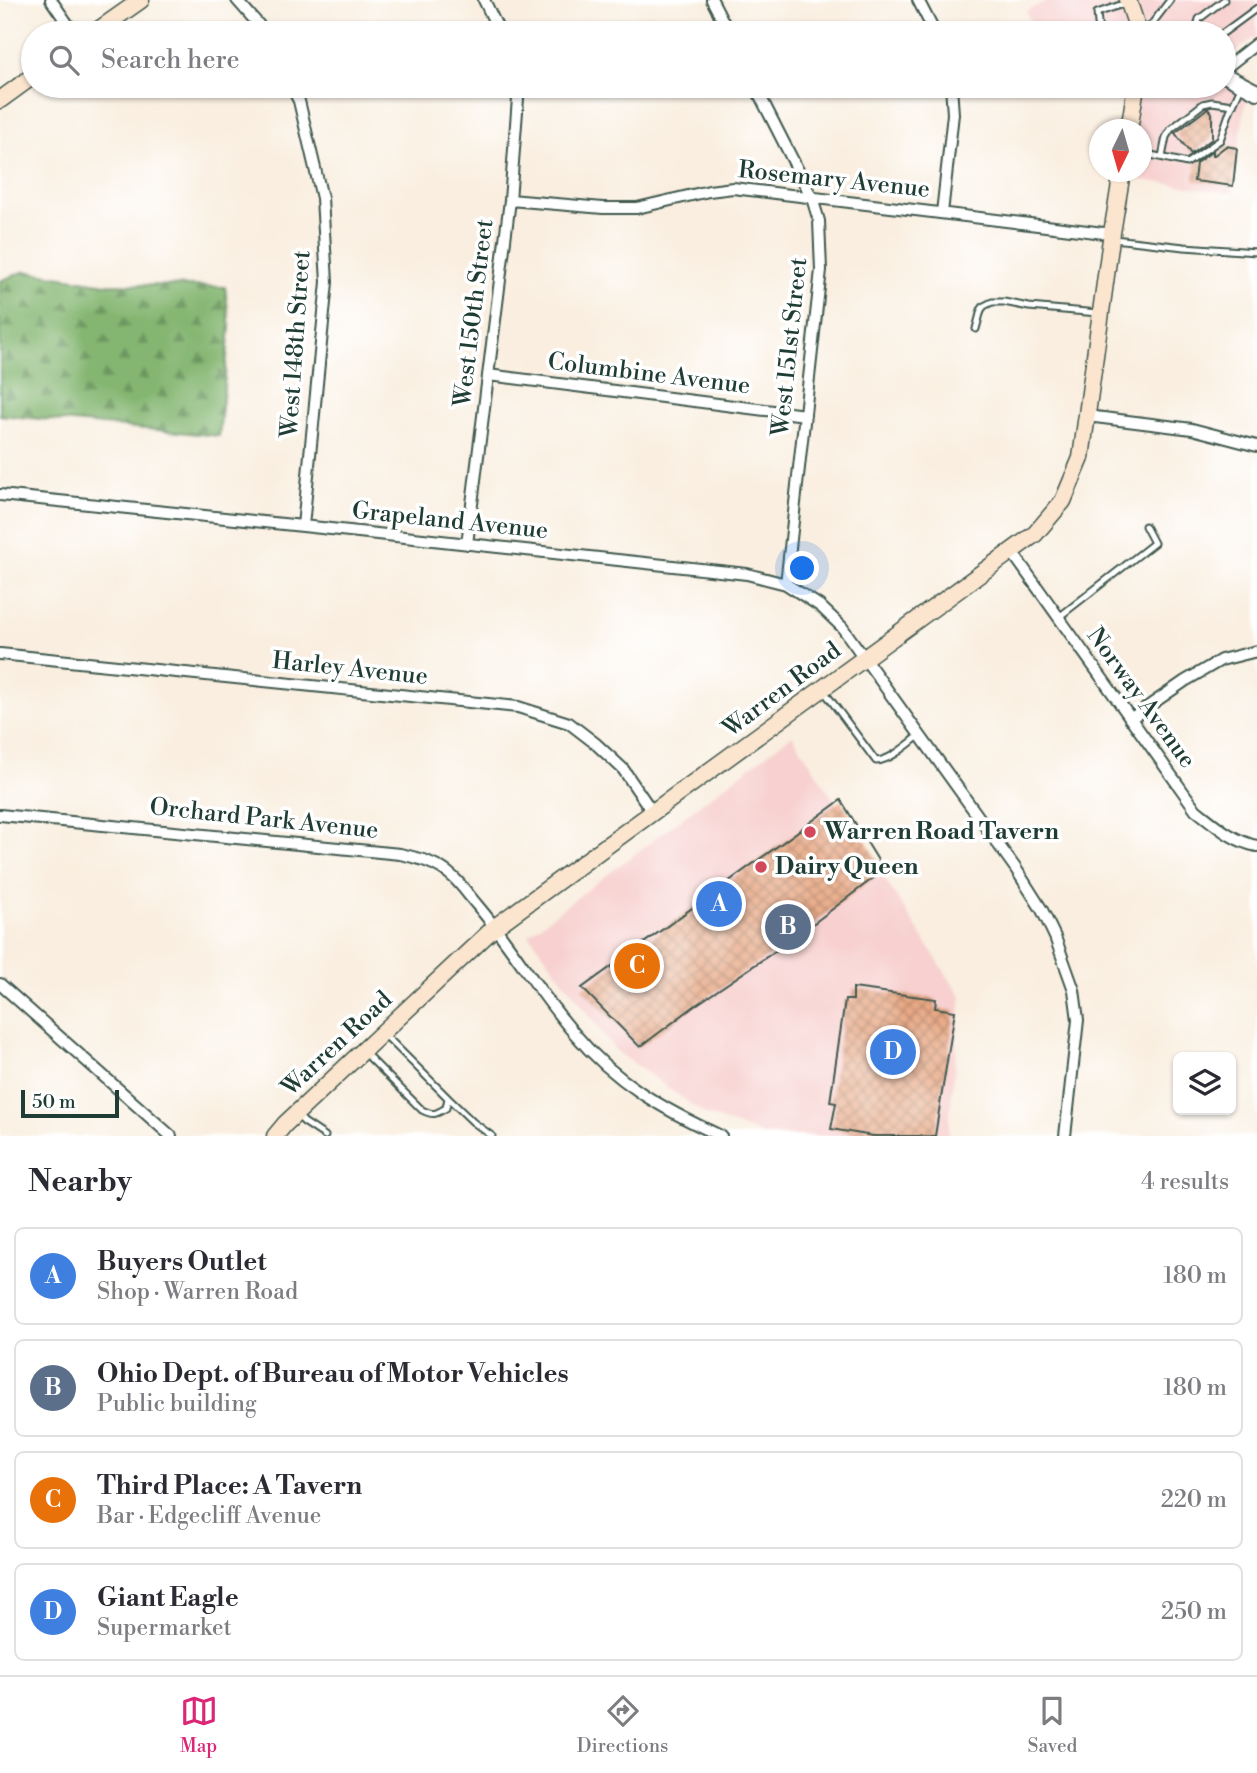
<!DOCTYPE html>
<meta charset="utf-8">
<style>
body{margin:0;font-family:"Libre Bodoni",serif;background:#f7f7f7;color:#2b2b33}
.controls{position:absolute;right:21px;bottom:21px;display:grid;overflow:hidden;border-radius:10px;box-shadow:0 2px 5px #0004}
.controls button{width:63px;height:63px;display:grid;place-items:center;padding:0;border:0;border-bottom:2px solid #e1e1e2;background:#fff;color:#2b2b33;font:35px sans-serif}
.compass{position:absolute;left:1089px;top:119px;width:63px;height:63px;border-radius:50%;background:#fff;box-shadow:0 2px 5px #0004;rotate:185deg}
.scale{position:absolute;left:21px;bottom:18px;width:98px;box-sizing:border-box;padding-left:7px;border:4px solid #1f3d34;border-top:0;font-size:19px;line-height:24px;white-space:nowrap;color:#1f3d34;-webkit-text-stroke:5px #fff;paint-order:stroke}
.you{position:absolute;left:803px;top:569px;width:24px;height:24px;margin:-18px;border:5px solid #fff;border-radius:50%;background:#1a73e8;box-shadow:0 0 0 10px #1a73e833}
.badge{display:grid;place-items:center;width:46px;height:46px;border-radius:50%;background:#db2777;color:#fff;font-size:23px;font-weight:700}
.pin{position:absolute;translate:-50% -50%;border:4px solid #fff;box-shadow:0 2px 7px #0006}
.list{margin:0;padding:0;list-style:none}
h2{display:flex;justify-content:space-between;align-items:center;height:91px;margin:0;padding:0 28px;font-size:30px}
h2 small{font-size:23px;font-weight:400;color:#7c7c81}
.list li{display:grid;grid-template-columns:46px 1fr auto;gap:21px;align-items:center;box-sizing:border-box;height:98px;margin:0 14px 14px;padding:0 14px;border:2px solid #e1e1e2;border-radius:10px}
.list b{display:block;font-size:26px;white-space:nowrap}
.list p{margin:0;font-size:23px;white-space:nowrap;color:#7c7c81}
.list em{font-size:23px;font-style:normal;color:#7c7c81}
.icon{flex:none;width:38px;height:38px;fill:none;stroke:currentColor;stroke-width:2;stroke-linecap:round;stroke-linejoin:round}
.map{position:relative;flex:none;width:1257px;height:1136px;overflow:hidden}
.search{position:absolute;background:#fff;box-shadow:0 2px 5px #0004;left:21px;right:21px;top:21px;height:77px;display:flex;align-items:center;gap:18px;box-sizing:border-box;padding:0 24px;border-radius:38px;color:#7c7c81;font-size:26px}
.sheet{height:539px;background:#fff}
nav{display:flex;justify-content:space-around;align-items:center;box-sizing:border-box;height:98px;border-top:2px solid #e1e1e2;background:#fff;font-size:19px;color:#7c7c81}
nav a{display:grid;justify-items:center;gap:4px}
nav .on{color:#db2777}
.map>svg:first-child{display:block}
</style>
<div class="map">
<svg width="1257" height="1136" viewBox="0 0 1257 1136">
<defs>
<pattern id="forest-firs" width="22" height="20" patternUnits="userSpaceOnUse" patternTransform="scale(1.75)"><rect width="22" height="20" fill="#84b671"/><path d="M5 1l3.5 6h-7zM16 11l3.5 6h-7z" fill="#6b955e"/></pattern>
<pattern id="building-cross-hatch" width="8" height="8" patternUnits="userSpaceOnUse" patternTransform="scale(1.75)"><rect width="8" height="8" fill="#e8a884"/><path d="M0 0l8 8M0 8l8-8" fill="none" stroke="#bb8a6d"/></pattern>
</defs>
<rect width="100%" height="100%" fill="#fff"/>
<filter id="ink" filterUnits="userSpaceOnUse"><feTurbulence type="fractalNoise" baseFrequency=".0143" numOctaves="2"/><feDisplacementMap in="SourceGraphic" scale="14" xChannelSelector="R" yChannelSelector="G"/><feConvolveMatrix kernelMatrix="1 2 1 2 8 2 1 2 1" color-interpolation-filters="sRGB"/></filter>
<filter id="wash" filterUnits="userSpaceOnUse"><feTurbulence type="fractalNoise" baseFrequency=".00686" numOctaves="4" result="noise"/><feDisplacementMap in="SourceGraphic" scale="28" xChannelSelector="R" yChannelSelector="G"/><feGaussianBlur stdDeviation="1.57" result="paint"/><feColorMatrix in="noise" values="0 0 0 0 0 0 0 0 0 0 0 0 0 0 0 0 0 1.4 0 .05"/><feComposite in="paint" operator="in"/></filter>
<g filter="url(#wash)">
<rect width="100%" height="100%" fill="#f9eedf"/>
<path fill="#f7d0cf" d="M 1049,0 L 1133,0 L 1135,4 L 1140,0 L 1257,0 L 1257,36 L 1224,60 L 1224,33 L 1035,33 L 1026,11 Z
M 1224,66 L 1249,79 L 1232,193 L 1114,176 L 1115,172 L 1142,172 L 1142,130 L 1121,129 L 1127,86 L 1224,86 Z
M 792,735 L 961,997 L 948,1136 L 766,1136 L 706,1115 L 615,1050 L 529,934 Z"/>
<path fill="url(#forest-firs)" stroke="#527a52" stroke-width="2" d="M 25,271 L 106,284 L 225,287 L 230,327 L 219,436 L 0,415 L 0,281 Z"/>
<g id="blocks">
<path fill="url(#building-cross-hatch)" d="M 1208,108 L 1212,113 L 1212,139 L 1191,154 L 1175,133 Z
M 1226,146 L 1237,148 L 1233,186 L 1194,181 L 1196,163 L 1213,151 L 1213,156 Z
M 841,800 L 884,870 L 793,939 L 696,1005 L 640,1047 L 582,988 Z
M 853,988 L 936,999 L 935,1008 L 955,1011 L 935,1136 L 873,1136 L 831,1129 L 836,1103 L 830,1102 L 845,1000 L 853,1000 Z"/>
</g>
</g>
<g filter="url(#ink)">
<use href="#blocks" fill-opacity="0" stroke="#40584e" stroke-width="2"/>
<g fill="none" stroke-linecap="round" stroke-linejoin="round">
<g stroke="#40584e" stroke-width="9">
<path id="service" d="M 1099,33 L 1097,13 L 1126,3
M 1145,33 L 1170,0
M 1208,33 L 1198,23 L 1199,19 L 1224,0
M 1223,33 L 1257,8
M 1142,153 L 1187,163 L 1220,140 L 1230,111 L 1241,87
M 1162,157 L 1166,137 L 1171,129 L 1203,104 L 1212,102 L 1233,105
M 1114,239 L 1184,247 L 1257,252
M 976,329 L 981,310 L 984,306 L 992,302 L 1004,302 L 1029,307 L 1098,313
M 1059,617 L 1154,543 L 1145,526
M 824,691 L 876,761 C 891,760 907,745 919,736
M 365,1053 L 422,1110 C 434,1116 436,1114 446,1108 L 448,1098 L 385,1035
M 448,1098 L 473,1122 L 492,1136
M 298,1116 L 304,1122 L 325,1136"/>
</g>
<g stroke="#40584e" stroke-width="14">
<path id="minor" d="M 51,0 L 74,33
M 237,0 L 266,33
M 484,0 L 500,33
M 712,0 L 729,33
M 918,0 L 935,33
M 1224,69 L 1257,43
M 291,86 L 299,101 L 322,198 L 327,282 L 303,526
M 755,86 L 812,198 L 819,221 L 821,270 L 786,584
M 510,200 L 603,208 L 637,208 L 709,191 L 733,188 L 1112,234
M 942,213 L 953,114 L 951,86
M 488,375 L 805,415
M 1087,416 L 1192,429 L 1257,446
M 0,495 L 303,526 L 747,574 L 786,584 L 820,606 L 842,627 L 1016,869 L 1042,910 L 1055,937 L 1074,990 L 1078,1020 L 1065,1136
M 467,544 L 510,200 L 519,86
M 1012,552 L 1196,810 C 1214,824 1234,842 1257,846
M 0,654 L 518,707 L 569,723 L 595,743 L 623,769 L 653,813
M 1130,719 L 1185,681 L 1221,660 L 1257,651
M 0,815 L 400,854 C 419,858 438,863 453,877 C 462,885 469,896 477,905 C 512,946 539,993 574,1033 C 615,1082 664,1110 721,1136
M 0,984 L 171,1136"/>
</g>
<g stroke="#40584e" stroke-width="18">
<path id="tertiary" d="M 1224,75 L 1257,92"/>
</g>
<g stroke="#40584e" stroke-width="19">
<path id="secondary" d="M 1128,0 L 1139,33
M 94,33 L 141,0
M 0,100 L 33,76
M 1129,130 L 1136,86
M 275,1136 L 285,1124 L 495,927 L 1035,534 L 1063,501 L 1081,458 L 1111,239 L 1122,172"/>
</g>
<use href="#service" stroke="#fff" stroke-width="5"/>
<use href="#minor" stroke="#fff" stroke-width="10"/>
<use href="#tertiary" stroke="#fff" stroke-width="14"/>
<use href="#secondary" stroke="#fbe5cf" stroke-width="16"/>
</g>
</g>
<g fill="#d1495b" stroke="#fff" stroke-width="2.5">
<circle cx="810" cy="832" r="7"/>
<circle cx="761" cy="867" r="7"/>
</g>
<g text-anchor="middle" dominant-baseline="central" stroke-width="7" stroke-linejoin="round" paint-order="stroke">
<g font-size="24" fill="#1f3d34" stroke="#fff">
<text transform="translate(834 180) rotate(6)">Rosemary Avenue</text>
<text transform="translate(474 313) rotate(-83)">West 150th Street</text>
<text transform="translate(296 344) rotate(-86)">West 148th Street</text>
<text transform="translate(790 347) rotate(-84)">West 151st Street</text>
<text transform="translate(649 374) rotate(7)">Columbine Avenue</text>
<text transform="translate(450 521) rotate(6)">Grapeland Avenue</text>
<text transform="translate(350 669) rotate(6)">Harley Avenue</text>
<text transform="translate(782 690) rotate(-37)">Warren Road</text>
<text transform="translate(1141 698) rotate(54)">Norway Avenue</text>
<text transform="translate(264 819) rotate(6)">Orchard Park Avenue</text>
<text transform="translate(337 1044) rotate(-43)">Warren Road</text>
</g>
<g font-size="24" font-weight="bold" fill="#1f3d34" stroke="#fff" text-anchor="start">
<text x="824" y="832">Warren Road Tavern</text>
<text x="775" y="867">Dairy Queen</text>
</g>
</g>
</svg>
<div class="controls">
<button><svg class="icon" aria-label="layers" viewBox="0 0 24 24"><path d="M12 4l9 5-9 5-9-5zM3 14l9 5 9-5"/></svg></button>
</div>
<svg class="compass" viewBox="-18 -18 36 36"><path d="M0-13l5 13h-10z" fill="#e53935"/><path d="M0 13l5-13h-10z" fill="#7c7c81"/></svg>
<div class="scale">50 m</div>
<div class="you"></div>
<div class="pin badge" style="left:719px;top:904px;background:#3f7fe0">A</div>
<div class="pin badge" style="left:788px;top:927px;background:#5c6f8a">B</div>
<div class="pin badge" style="left:637px;top:966px;background:#e8710a">C</div>
<div class="pin badge" style="left:893px;top:1052px;background:#3f7fe0">D</div>
<div class="search"><svg class="icon" aria-label="search" viewBox="0 0 24 24"><circle cx="10" cy="10" r="6"/><path d="M15 15l6 6"/></svg>Search here</div>
</div>
<section class="sheet">
<h2>Nearby<small>4 results</small></h2>
<ul class="list">
<li><span class="badge" style="background:#3f7fe0">A</span><div><b>Buyers Outlet</b><p>Shop · Warren Road</p></div><em>180 m</em></li>
<li><span class="badge" style="background:#5c6f8a">B</span><div><b>Ohio Dept. of Bureau of Motor Vehicles</b><p>Public building</p></div><em>180 m</em></li>
<li><span class="badge" style="background:#e8710a">C</span><div><b>Third Place: A Tavern</b><p>Bar · Edgecliff Avenue</p></div><em>220 m</em></li>
<li><span class="badge" style="background:#3f7fe0">D</span><div><b>Giant Eagle</b><p>Supermarket</p></div><em>250 m</em></li>
</ul>
</section>
<nav>
<a class="on"><svg class="icon" aria-label="map" viewBox="0 0 24 24"><path d="M3 6l6-2 6 2 6-2v14l-6 2-6-2-6 2zM9 4v14M15 6v14"/></svg>Map</a>
<a><svg class="icon" aria-label="directions" viewBox="0 0 24 24"><path d="M12 3l9 9-9 9-9-9zM9 14v-3h6M13 9l2 2-2 2"/></svg>Directions</a>
<a><svg class="icon" aria-label="saved" viewBox="0 0 24 24"><path d="M7 4h10v16l-5-4-5 4z"/></svg>Saved</a>
</nav>
